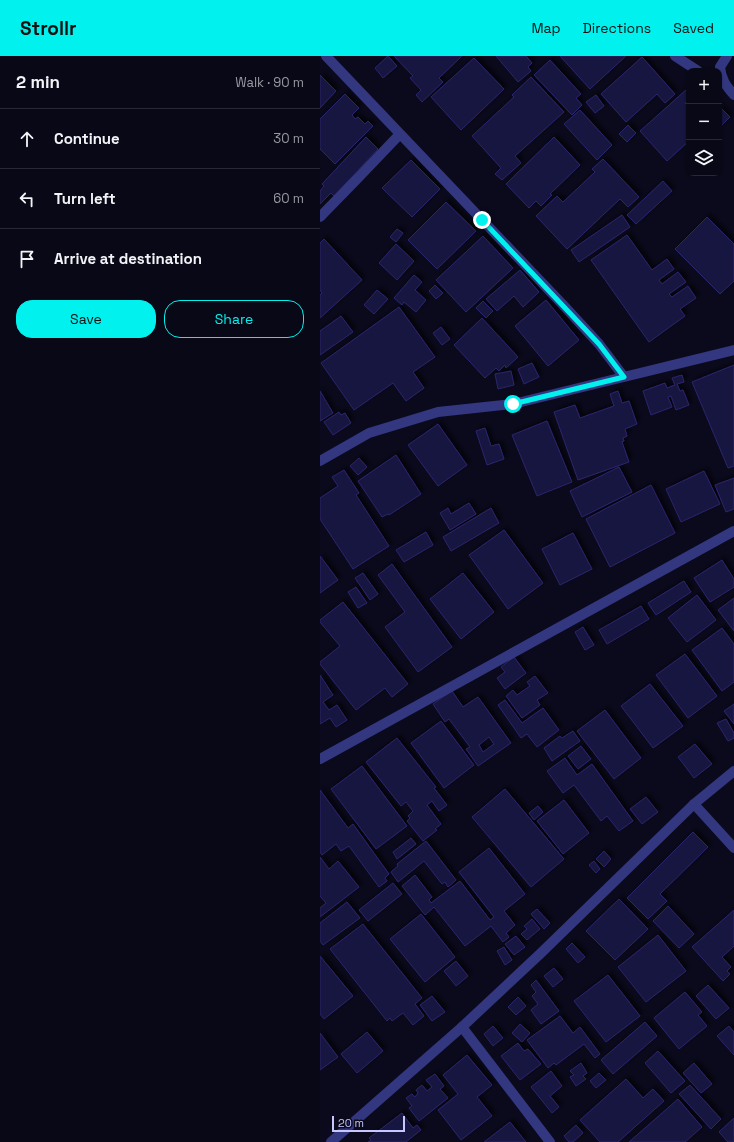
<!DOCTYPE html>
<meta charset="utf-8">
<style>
body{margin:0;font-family:"Space Grotesk",sans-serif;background:#161623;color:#f1f3f6}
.controls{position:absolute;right:12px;top:12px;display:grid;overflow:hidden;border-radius:8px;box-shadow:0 1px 3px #0004}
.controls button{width:36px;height:36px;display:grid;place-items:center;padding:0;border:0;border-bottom:1px solid #292935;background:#080816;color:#f1f3f6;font:20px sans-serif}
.scale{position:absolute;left:12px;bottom:10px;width:73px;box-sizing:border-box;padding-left:4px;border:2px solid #c7c6ff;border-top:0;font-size:11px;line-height:14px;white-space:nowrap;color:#c7c6ff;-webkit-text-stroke:3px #0b0a1d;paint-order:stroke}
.stop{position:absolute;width:12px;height:12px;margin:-9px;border:3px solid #00f1ee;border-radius:50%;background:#fff}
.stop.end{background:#00f1ee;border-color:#fff;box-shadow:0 1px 4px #0008}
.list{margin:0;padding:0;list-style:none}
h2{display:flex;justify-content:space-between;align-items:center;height:52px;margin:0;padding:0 16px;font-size:17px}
h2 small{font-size:13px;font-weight:400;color:#989aa1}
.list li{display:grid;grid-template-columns:26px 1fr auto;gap:12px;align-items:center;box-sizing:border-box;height:60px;padding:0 16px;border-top:1px solid #292935}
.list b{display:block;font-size:15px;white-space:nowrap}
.list em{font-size:13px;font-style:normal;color:#989aa1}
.actions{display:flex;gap:8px;padding:12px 16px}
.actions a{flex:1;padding:9px 0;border:1px solid #00f1ee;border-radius:16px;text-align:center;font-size:14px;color:#00f1ee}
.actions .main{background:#00f1ee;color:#111}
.icon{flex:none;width:22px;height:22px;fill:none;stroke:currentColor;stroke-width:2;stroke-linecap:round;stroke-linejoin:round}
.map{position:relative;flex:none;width:414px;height:1086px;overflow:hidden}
header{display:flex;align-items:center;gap:24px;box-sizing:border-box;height:56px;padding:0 20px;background:#00f1ee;color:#111}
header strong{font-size:19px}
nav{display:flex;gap:22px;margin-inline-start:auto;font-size:14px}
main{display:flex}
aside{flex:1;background:#080816}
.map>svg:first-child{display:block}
</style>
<header>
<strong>Strollr</strong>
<nav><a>Map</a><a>Directions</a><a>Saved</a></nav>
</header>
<main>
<aside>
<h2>2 min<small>Walk · 90 m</small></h2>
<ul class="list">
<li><svg class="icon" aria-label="ahead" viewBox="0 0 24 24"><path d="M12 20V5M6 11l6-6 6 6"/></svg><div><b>Continue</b></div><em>30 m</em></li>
<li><svg class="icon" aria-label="left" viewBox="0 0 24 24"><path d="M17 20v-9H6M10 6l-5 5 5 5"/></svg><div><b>Turn left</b></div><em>60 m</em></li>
<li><svg class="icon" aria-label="arrive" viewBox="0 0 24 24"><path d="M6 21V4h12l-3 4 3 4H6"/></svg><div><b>Arrive at destination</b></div></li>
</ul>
<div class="actions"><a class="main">Save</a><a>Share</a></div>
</aside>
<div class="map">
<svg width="414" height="1086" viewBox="0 0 414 1086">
<defs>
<filter id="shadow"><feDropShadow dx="3.5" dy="-3.5" stdDeviation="2" flood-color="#0009"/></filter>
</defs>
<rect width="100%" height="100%" fill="#0b0a1d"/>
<path fill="#19153f" stroke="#2b256d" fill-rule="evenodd" filter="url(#shadow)" d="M 68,0 L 77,10 L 63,22 L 55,12 Z
M 74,0 L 142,0 L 119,22 L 123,26 L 102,46 L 96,39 L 101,34 L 90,22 L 93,20 Z
M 176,0 L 206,0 L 212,7 L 208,11 L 211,15 L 198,26 Z
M 240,0 L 306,0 L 270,33 Z
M 322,1 L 355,38 L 345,47 L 337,38 L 306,66 L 281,38 Z
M 154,2 L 184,33 L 141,74 L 111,41 Z
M 230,4 L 261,38 L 256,42 L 262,49 L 252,59 L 214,19 Z
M 0,19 L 16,35 L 0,52 Z
M 211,21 L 244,56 L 195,100 L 201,107 L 182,124 L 175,118 L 181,112 L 152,80 L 194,41 L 192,39 Z
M 367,33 L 369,36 L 369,43 L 365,47 L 369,52 L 369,85 L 347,105 L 320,75 Z
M 25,38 L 39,52 L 32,59 L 35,63 L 38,61 L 45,68 L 48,65 L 53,70 L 15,108 L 0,93 L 0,63 Z
M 276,39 L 284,50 L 275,57 L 266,46 Z
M 400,51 L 410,61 L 399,72 L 399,53 Z
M 260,54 L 292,89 L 277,104 L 244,68 Z
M 308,69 L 316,77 L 307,86 L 299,78 Z
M 46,81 L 58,93 L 14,140 L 11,137 L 0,148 L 0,135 L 4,130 L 2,128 Z
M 234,81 L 260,109 L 230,138 L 232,139 L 221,150 L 216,145 L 209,152 L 186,128 Z
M 283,103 L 319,141 L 308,151 L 300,143 L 247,193 L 216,160 L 237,140 L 243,146 L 275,116 L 272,113 Z
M 91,104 L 120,133 L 92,161 L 62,132 Z
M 343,125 L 352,135 L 316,168 L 307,159 Z
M 126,146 L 156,175 L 117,213 L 88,184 Z
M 302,159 L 310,171 L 259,206 L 251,194 Z
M 387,161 L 414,188 L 414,225 L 400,238 L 355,193 Z
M 77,173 L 83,177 L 76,186 L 70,181 Z
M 307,179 L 332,214 L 347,203 L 354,213 L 339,224 L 342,228 L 358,216 L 366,226 L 349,238 L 352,241 L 368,230 L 376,242 L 360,253 L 365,260 L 329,286 L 271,204 Z
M 163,180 L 193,212 L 146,256 L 116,224 Z
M 4,183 L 42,224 L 0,262 L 0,239 L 2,237 L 0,234 L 0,187 Z
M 76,188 L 94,205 L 77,224 L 59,207 Z
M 200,214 L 219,236 L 203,251 L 194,240 L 177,255 L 166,243 Z
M 94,219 L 102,226 L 95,234 L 106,244 L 96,256 L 84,246 L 82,249 L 74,242 Z
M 115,229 L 123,237 L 116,243 L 109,235 Z
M 57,234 L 68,243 L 54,258 L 44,249 Z
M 226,244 L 259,284 L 228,310 L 195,270 Z
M 163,245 L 173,255 L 166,262 L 156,252 Z
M 79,251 L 115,301 L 93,316 L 104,332 L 86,345 L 73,327 L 34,354 L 1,307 Z
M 21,260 L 33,276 L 0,299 L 0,275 Z
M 162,262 L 198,301 L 186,312 L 185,309 L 179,315 L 176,312 L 165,322 L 134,289 Z
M 121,271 L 130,283 L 122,289 L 113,277 Z
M 212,307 L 219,321 L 204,328 L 198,313 Z
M 414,309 L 414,410 L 408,412 L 372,326 Z
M 191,315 L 194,329 L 178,333 L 175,318 Z
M 362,319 L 364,326 L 357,328 L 360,335 L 363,334 L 369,349 L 356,354 L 351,340 L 348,341 L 352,351 L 331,359 L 323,335 L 345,327 L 347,332 L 355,329 L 352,322 Z
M 0,335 L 13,357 L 0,365 Z
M 298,335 L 302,347 L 309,345 L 317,368 L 305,373 L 307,380 L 303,382 L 304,385 L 302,386 L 309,406 L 258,424 L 234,356 L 255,349 L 260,362 L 294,350 L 290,338 Z
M 19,356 L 21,359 L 25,357 L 31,367 L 13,379 L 4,366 Z
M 227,365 L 252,426 L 217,440 L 192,379 Z
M 118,368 L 147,409 L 118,430 L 88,389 Z
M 165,372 L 171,390 L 179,388 L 184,403 L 167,409 L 156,375 Z
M 76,399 L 101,438 L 69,459 L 68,458 L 62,461 L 38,425 Z
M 39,402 L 47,411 L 38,419 L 30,410 Z
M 299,411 L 312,436 L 262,461 L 250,435 Z
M 24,414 L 39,437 L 36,439 L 69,490 L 33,513 L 0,463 L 0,442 L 18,430 L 12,421 Z
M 384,415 L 400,448 L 361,466 L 346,433 Z
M 414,422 L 414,453 L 406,456 L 395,429 Z
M 331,429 L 355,477 L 290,511 L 266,463 Z
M 149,447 L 156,458 L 130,474 L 120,457 L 128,452 L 131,458 Z
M 171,452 L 179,467 L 131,495 L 123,481 Z
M 184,474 L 223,527 L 188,553 L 149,499 Z
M 106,476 L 113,489 L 84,506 L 76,494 Z
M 253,477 L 272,513 L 240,529 L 222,493 Z
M 0,500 L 18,524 L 0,537 Z
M 402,504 L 414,523 L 414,531 L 390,546 L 374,522 Z
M 72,508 L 132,591 L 98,616 L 65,571 L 85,556 L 58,519 Z
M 43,517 L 58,538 L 50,544 L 35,522 Z
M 143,517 L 174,556 L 141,583 L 110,543 Z
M 364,525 L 371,536 L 336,559 L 328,547 Z
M 36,531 L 47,547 L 38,552 L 28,536 Z
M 377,539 L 396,564 L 367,586 L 348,562 Z
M 414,542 L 414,575 L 398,554 Z
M 23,546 L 88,628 L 72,641 L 65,632 L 36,654 L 0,608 L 0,606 L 20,590 L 0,566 L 0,564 Z
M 321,550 L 329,563 L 287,588 L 279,574 Z
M 263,571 L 274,589 L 265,594 L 255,576 Z
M 402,572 L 414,588 L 414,626 L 402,635 L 372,594 Z
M 365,598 L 397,640 L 368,662 L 336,619 Z
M 194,601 L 206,617 L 185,633 L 177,622 L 185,616 L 181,611 Z
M 0,619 L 13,639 L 3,646 L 9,654 L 17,649 L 27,664 L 16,671 L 10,662 L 0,668 Z
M 215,620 L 228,637 L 217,644 L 220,649 L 202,662 L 186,640 L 193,634 L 197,639 L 210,630 L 207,626 Z
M 330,628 L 363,670 L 333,692 L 301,650 Z
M 132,635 L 143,651 L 158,641 L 191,687 L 158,710 L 146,693 L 150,691 L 129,663 L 125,666 L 113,648 ZM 169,681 L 174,688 L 163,696 L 159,689 Z
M 185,644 L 202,667 L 223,652 L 239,674 L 217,691 L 207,678 L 201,682 L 178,649 Z
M 414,648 L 414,668 L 404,655 Z
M 285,654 L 321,702 L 294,723 L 257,675 Z
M 406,663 L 414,677 L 414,682 L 408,685 L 397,667 Z
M 121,665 L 154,709 L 124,732 L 91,687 Z
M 253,675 L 260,685 L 232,705 L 224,692 L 240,680 L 242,682 Z
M 77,682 L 116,731 L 114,732 L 127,749 L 119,755 L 112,745 L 107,749 L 121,768 L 115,773 L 117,774 L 103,785 L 87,765 L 90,762 L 88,760 L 93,755 L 86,746 L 81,750 L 46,706 Z
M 375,688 L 392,708 L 374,722 L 358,701 Z
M 261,690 L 271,703 L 258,713 L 248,700 Z
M 245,702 L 257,719 L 272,708 L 313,765 L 299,775 L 287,760 L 281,765 L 254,729 L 243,737 L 227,715 Z
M 42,710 L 87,770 L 56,793 L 11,733 Z
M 185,733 L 244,803 L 211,831 L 152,761 Z
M 0,734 L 28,772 L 33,768 L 69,818 L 65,822 L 67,825 L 59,831 L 29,790 L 21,795 L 16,788 L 2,799 L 0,796 Z
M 326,741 L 338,756 L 322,768 L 310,753 Z
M 244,744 L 269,777 L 243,798 L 217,765 Z
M 218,750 L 223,756 L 214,764 L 209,757 Z
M 373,776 L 388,791 L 340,838 L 347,845 L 328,863 L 307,842 Z
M 91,782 L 96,788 L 77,803 L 73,796 Z
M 106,785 L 136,824 L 128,831 L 125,826 L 122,828 L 104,805 L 78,826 L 71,816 L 78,810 L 77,808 Z
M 169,792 L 205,838 L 184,855 L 195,869 L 186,877 L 189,881 L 183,886 L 171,870 L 145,890 L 114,851 L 105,859 L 82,830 L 95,819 L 112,841 L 109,844 L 111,847 L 140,825 L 170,864 L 174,861 L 139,816 Z
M 284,795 L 291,803 L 284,811 L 276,803 Z
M 0,801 L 9,813 L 18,805 L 39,831 L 0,861 L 0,852 L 6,847 L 0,840 Z
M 274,805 L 280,813 L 276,817 L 269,809 Z
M 73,827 L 82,838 L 48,865 L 39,854 Z
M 299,843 L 328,873 L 295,904 L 266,875 Z
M 27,846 L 40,862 L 3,889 L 0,885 L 0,867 Z
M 348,850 L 374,878 L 359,892 L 333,865 Z
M 217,853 L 230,867 L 224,873 L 211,858 Z
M 414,854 L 414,890 L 402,901 L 411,911 L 407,915 L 410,918 L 403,925 L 372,891 Z
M 101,858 L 135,901 L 105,926 L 70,883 Z
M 212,863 L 220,873 L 207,884 L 201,878 L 207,873 L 204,870 Z
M 43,868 L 102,942 L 95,948 L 104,960 L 93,969 L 83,957 L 72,965 L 70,962 L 67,965 L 10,893 Z
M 338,879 L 366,915 L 326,946 L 298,911 Z
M 196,880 L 205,891 L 194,899 L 185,888 Z
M 252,887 L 265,901 L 258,907 L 246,893 Z
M 184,891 L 192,904 L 185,909 L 177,895 Z
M 0,900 L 33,940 L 4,963 L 0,958 Z
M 136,905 L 148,920 L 136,930 L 124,915 Z
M 234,912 L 243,923 L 233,931 L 224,920 Z
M 288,919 L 320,960 L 286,986 L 254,945 Z
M 216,924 L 239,955 L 221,968 L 211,954 L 218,948 L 212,940 L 216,936 L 211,929 Z
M 388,929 L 409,952 L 396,963 L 376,940 Z
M 365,936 L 382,956 L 378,959 L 387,970 L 359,993 L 334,962 Z
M 112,940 L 125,956 L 112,965 L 100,949 Z
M 198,941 L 206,950 L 196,959 L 188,951 Z
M 240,960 L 253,977 L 260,971 L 280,998 L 275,1002 L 264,988 L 236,1009 L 234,1007 L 228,1012 L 207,984 Z
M 325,966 L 337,980 L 293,1018 L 281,1004 Z
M 200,968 L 210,977 L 202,986 L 192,977 Z
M 173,970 L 183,982 L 173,990 L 164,978 Z
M 409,970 L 414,976 L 414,999 L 397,980 Z
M 47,976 L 63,995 L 37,1017 L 21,998 Z
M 0,977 L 18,1001 L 0,1014 Z
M 198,987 L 204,995 L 208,993 L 221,1008 L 200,1024 L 181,1000 Z
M 338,995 L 365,1025 L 351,1037 L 325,1007 Z
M 147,999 L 172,1029 L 157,1041 L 172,1060 L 141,1084 L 118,1054 L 138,1038 L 123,1019 Z
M 261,1007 L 267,1017 L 263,1020 L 266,1023 L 256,1030 L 250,1021 L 254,1019 L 250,1015 Z
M 374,1007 L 392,1028 L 381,1037 L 363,1017 Z
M 231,1015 L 242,1030 L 230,1040 L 239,1051 L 232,1057 L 211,1031 Z
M 279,1017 L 286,1024 L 276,1032 L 270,1025 Z
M 115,1018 L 124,1030 L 120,1033 L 128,1042 L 99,1065 L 89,1052 L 92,1050 L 86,1042 L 92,1038 L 95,1041 L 98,1037 L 96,1034 L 102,1029 L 107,1035 L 112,1031 L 106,1024 Z
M 306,1023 L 323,1042 L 333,1033 L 344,1045 L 298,1086 L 280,1086 L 260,1064 Z
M 370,1029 L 401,1063 L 391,1073 L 359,1038 Z
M 358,1043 L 382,1071 L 365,1086 L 309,1086 Z
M 82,1057 L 93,1072 L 97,1069 L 101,1074 L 86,1086 L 48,1086 L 51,1084 L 49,1082 Z
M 414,1062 L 414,1086 L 408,1086 L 399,1076 Z
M 190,1066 L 206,1086 L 164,1086 Z
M 256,1069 L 263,1077 L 253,1086 L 249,1086 L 244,1080 Z"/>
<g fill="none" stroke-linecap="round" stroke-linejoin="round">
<path stroke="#323780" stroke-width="10" d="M 6,0 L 246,252 L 279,288 L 304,321
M 355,0 L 378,15
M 407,0 L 400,11 C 401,23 406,30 414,39
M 0,161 L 38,122 L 80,78
M 0,405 L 49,377 L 118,356 L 193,348 L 414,294
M 0,703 L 414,475
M 374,748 L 414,792
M 142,971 L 230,1086"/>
<path stroke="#323780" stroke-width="10" d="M 11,1086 L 142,971 L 221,897 L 374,748 L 414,715"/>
</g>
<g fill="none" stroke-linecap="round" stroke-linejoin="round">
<path stroke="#00f1ee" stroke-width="5" d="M 162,164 L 279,288 L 304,321 L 193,348"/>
</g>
</svg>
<div class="controls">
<button>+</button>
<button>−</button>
<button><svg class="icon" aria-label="layers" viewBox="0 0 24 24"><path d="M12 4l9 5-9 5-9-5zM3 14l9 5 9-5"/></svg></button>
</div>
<div class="scale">20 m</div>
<div class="stop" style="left:193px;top:348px"></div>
<div class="stop end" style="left:162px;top:164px"></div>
</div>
</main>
